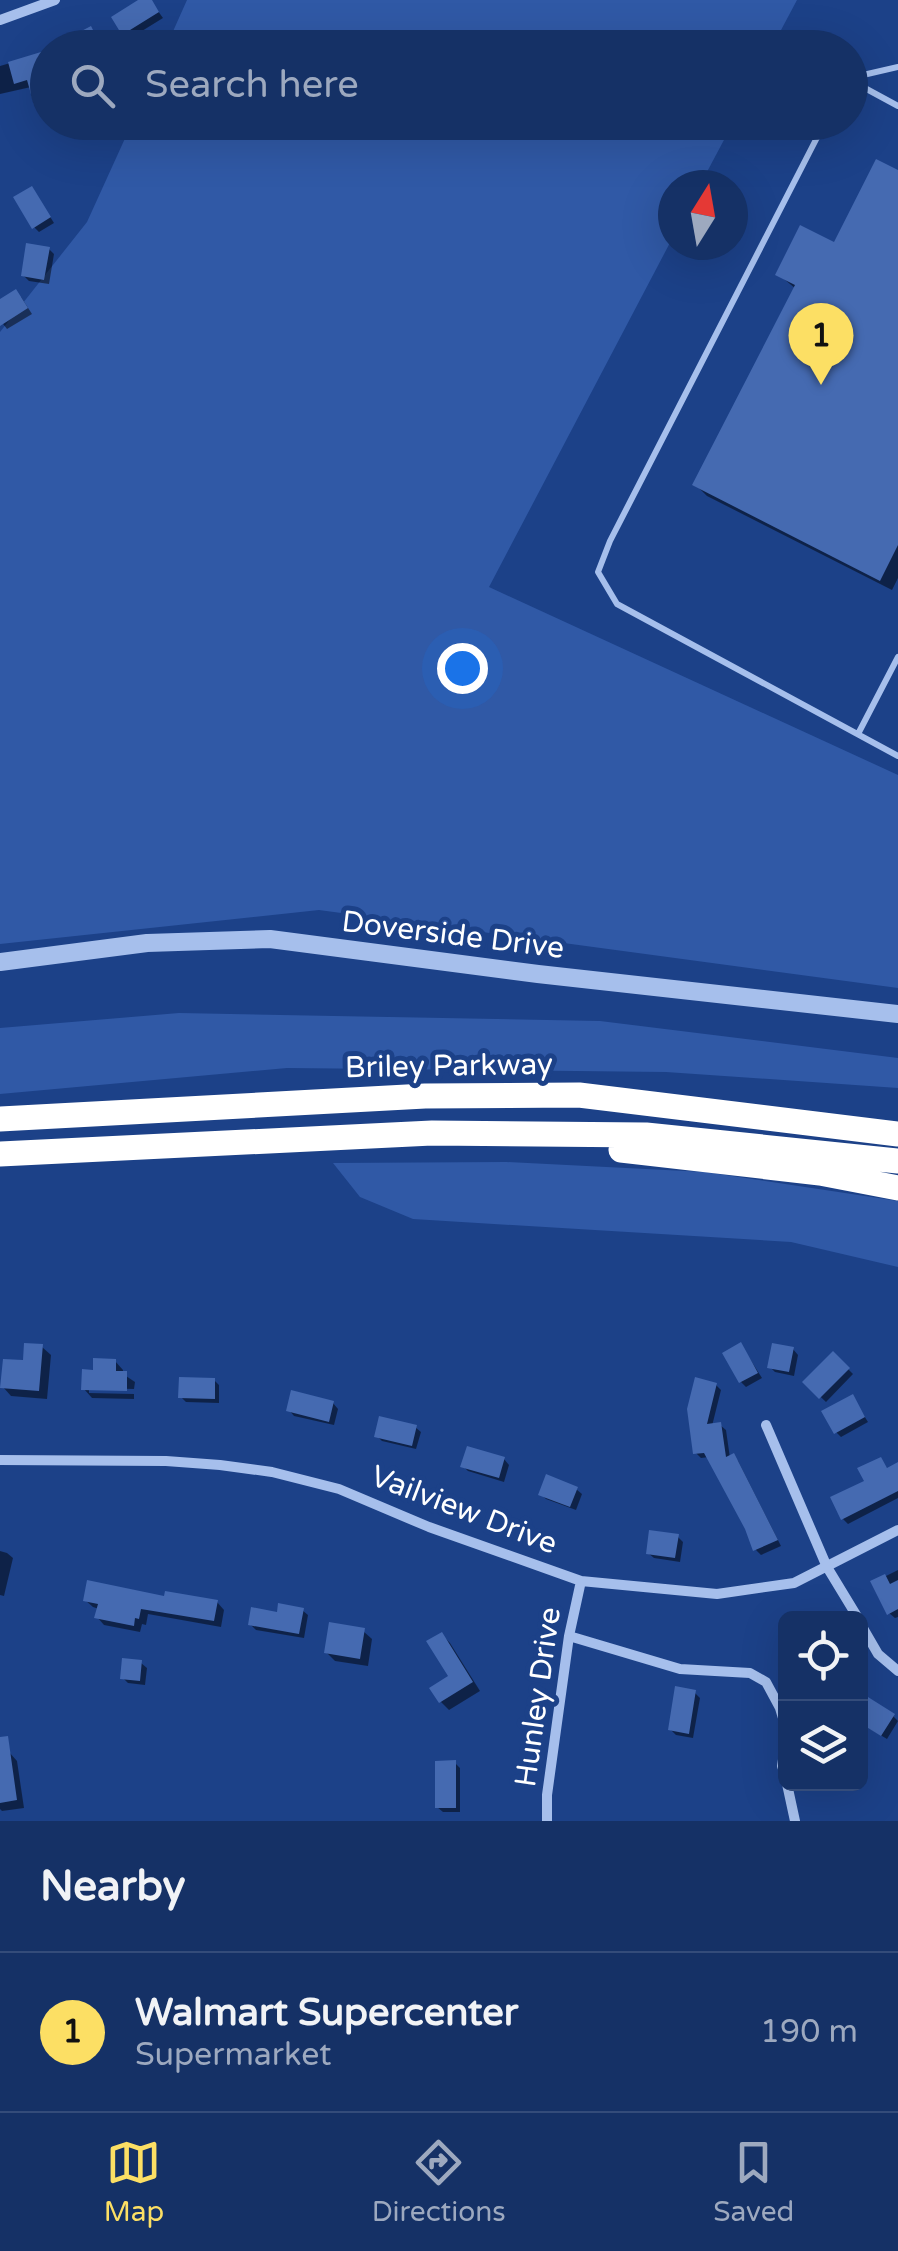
<!DOCTYPE html>
<style>
body{margin:0;font-family:"Varela Round",sans-serif;background:#223d6f;color:#f1f3f6}
.controls{position:absolute;right:30px;bottom:30px;display:grid;overflow:hidden;border-radius:15px;box-shadow:0 10px 40px #0002}
.controls button{width:90px;height:90px;display:grid;place-items:center;padding:0;border:0;border-bottom:2px solid #344c7a;background:#153166;color:#f1f3f6;font:50px sans-serif}
.compass{position:absolute;left:658px;top:170px;width:90px;height:90px;border-radius:50%;background:#153166;box-shadow:0 10px 40px #0002;rotate:11deg}
.you{position:absolute;left:462px;top:668px;width:35px;height:35px;margin:-25px;border:8px solid #fff;border-radius:50%;background:#1a73e8;box-shadow:0 0 0 15px #1a73e833}
.badge{display:grid;place-items:center;width:65px;height:65px;border-radius:50%;background:#fcdf64;color:#111;font-size:32px;font-weight:700}
.pin{position:absolute;translate:-50% -82px;filter:drop-shadow(0 2px 5px #0008)}
.pin::after{content:'';position:absolute;top:52px;width:35px;height:30px;background:inherit;clip-path:polygon(0 0,100% 0,50% 100%)}
.list{margin:0;padding:0;list-style:none}
h2{display:flex;justify-content:space-between;align-items:center;height:130px;margin:0;padding:0 40px;font-size:42px}
h2 small{font-size:32px;font-weight:400;color:#9da9bf}
.list li{display:grid;grid-template-columns:65px 1fr auto;gap:30px;align-items:center;box-sizing:border-box;height:160px;padding:0 40px;border-top:2px solid #344c7a}
.list b{display:block;font-size:38px;white-space:nowrap}
.list p{margin:0;font-size:32px;white-space:nowrap;color:#9da9bf}
.list em{font-size:32px;font-style:normal;color:#9da9bf}
.icon{flex:none;width:55px;height:55px;fill:none;stroke:currentColor;stroke-width:2;stroke-linecap:round;stroke-linejoin:round}
.map{position:relative;flex:none;width:898px;height:1821px;overflow:hidden}
.search{position:absolute;background:#153166;box-shadow:0 10px 40px #0002;left:30px;right:30px;top:30px;height:110px;display:flex;align-items:center;gap:25px;box-sizing:border-box;padding:0 35px;border-radius:55px;color:#9da9bf;font-size:38px}
.sheet{height:290px;background:#153166}
nav{display:flex;justify-content:space-around;align-items:center;box-sizing:border-box;height:140px;border-top:2px solid #344c7a;background:#153166;font-size:28px;color:#9da9bf}
nav a{display:grid;justify-items:center;gap:5px}
nav .on{color:#fcdf64}
.map>svg:first-child{display:block}
</style>
<div class="map">
<svg width="898" height="1821" viewBox="0 0 898 1821">
<rect width="100%" height="100%" fill="#1c4188"/>
<path fill="#3059a6" d="M 187,0 L 797,0 L 772,47 L 166,47 Z
M 132,123 L 733,123 L 700,185 L 673,185 L 673,237 L 489,587 L 898,775 L 898,988 L 319,910 L 0,944 L 0,332 L 87,222 Z
M 179,1013 L 600,1021 L 898,1058 L 898,1088 L 666,1072 L 287,1068 L 0,1094 L 0,1028 Z
M 506,1162 L 705,1172 L 898,1201 L 898,1267 L 791,1242 L 413,1219 L 360,1197 L 333,1163 Z"/>
<path fill="#0007" d="M 142,0 L 150,0 L 163,18 L 129,39 L 124,33 Z
M 48,52 L 48,109 L 43,110 L 36,104 L 31,87 L 0,94 L 0,66 Z
M 898,173 L 898,578 L 892,590 L 707,496 L 695,484 L 796,289 L 778,274 L 835,245 Z
M 36,194 L 54,223 L 39,232 L 34,227 Z
M 49,249 L 54,254 L 49,284 L 29,281 L 23,275 Z
M 21,297 L 32,314 L 7,329 L 0,320 L 0,302 Z
M 741,1345 L 762,1378 L 746,1387 L 741,1382 Z
M 42,1347 L 51,1355 L 47,1399 L 11,1396 L 3,1387 Z
M 793,1349 L 798,1355 L 794,1376 L 775,1372 L 770,1367 Z
M 833,1354 L 853,1374 L 826,1402 L 805,1382 Z
M 115,1361 L 123,1370 L 123,1374 L 135,1382 L 134,1389 L 89,1388 L 89,1393 L 134,1394 L 134,1399 L 92,1398 L 84,1389 L 95,1372 Z
M 214,1380 L 219,1385 L 219,1403 L 186,1402 L 181,1397 Z
M 716,1385 L 721,1390 L 712,1426 L 720,1425 L 726,1430 L 730,1458 L 733,1456 L 738,1461 L 781,1546 L 761,1555 L 756,1550 L 747,1528 L 709,1457 L 701,1458 L 696,1453 Z
M 852,1397 L 868,1422 L 841,1437 L 836,1432 Z
M 333,1403 L 338,1409 L 334,1425 L 294,1416 L 289,1410 Z
M 415,1427 L 421,1432 L 416,1449 L 382,1441 L 377,1436 Z
M 504,1459 L 509,1465 L 504,1482 L 468,1471 L 463,1466 Z
M 881,1460 L 888,1470 L 898,1465 L 898,1498 L 848,1524 L 843,1519 L 833,1498 L 867,1482 Z
M 576,1489 L 582,1494 L 576,1510 L 546,1499 L 541,1494 Z
M 678,1537 L 683,1542 L 680,1562 L 654,1558 L 648,1553 Z
M 0,1551 L 7,1553 L 13,1558 L 4,1596 L 0,1595 Z
M 898,1570 L 898,1617 L 895,1618 L 889,1613 L 874,1582 Z
M 85,1600 L 217,1602 L 224,1610 L 221,1627 L 148,1614 L 146,1625 L 142,1624 L 140,1632 L 104,1625 L 97,1617 L 99,1609 L 93,1607 Z
M 302,1610 L 308,1615 L 304,1638 L 256,1630 L 250,1624 L 279,1615 Z
M 363,1631 L 372,1639 L 368,1666 L 335,1661 L 327,1653 Z
M 442,1635 L 450,1643 L 480,1691 L 449,1710 L 441,1702 L 451,1677 Z
M 141,1663 L 147,1668 L 145,1685 L 128,1683 L 123,1678 Z
M 694,1692 L 700,1698 L 693,1738 L 676,1735 L 670,1729 Z
M 893,1716 L 898,1721 L 887,1739 L 867,1727 Z
M 9,1752 L 17,1761 L 24,1808 L 2,1811 L 0,1809 L 0,1754 Z
M 455,1763 L 460,1768 L 460,1812 L 443,1812 L 437,1807 Z"/>
<path fill="#456ab1" d="M 138,0 L 152,0 L 159,12 L 122,35 L 111,17 Z
M 91,26 L 102,48 L 49,48 Z
M 41,52 L 47,73 L 42,74 L 48,101 L 34,105 L 27,80 L 14,84 L 8,62 Z
M 876,159 L 898,170 L 898,545 L 880,581 L 692,485 L 795,285 L 775,275 L 800,225 L 834,242 Z
M 32,186 L 51,217 L 32,229 L 13,197 Z
M 26,243 L 50,247 L 44,280 L 21,276 Z
M 16,289 L 28,308 L 0,326 L 0,299 Z
M 741,1342 L 758,1373 L 739,1383 L 722,1353 Z
M 24,1343 L 43,1344 L 39,1391 L 0,1388 L 3,1359 L 23,1360 Z
M 772,1343 L 794,1347 L 789,1372 L 767,1368 Z
M 833,1351 L 850,1368 L 819,1399 L 802,1382 Z
M 93,1358 L 116,1359 L 116,1371 L 127,1371 L 127,1391 L 81,1390 L 82,1369 L 93,1370 Z
M 179,1377 L 215,1378 L 215,1399 L 178,1398 Z
M 695,1377 L 717,1383 L 707,1424 L 721,1422 L 726,1457 L 734,1453 L 778,1540 L 753,1551 L 745,1529 L 704,1453 L 693,1454 L 687,1409 Z
M 291,1390 L 334,1401 L 329,1422 L 286,1411 Z
M 853,1394 L 865,1417 L 834,1434 L 821,1411 Z
M 379,1416 L 417,1425 L 412,1446 L 374,1437 Z
M 467,1446 L 505,1457 L 499,1478 L 460,1467 Z
M 881,1457 L 887,1468 L 898,1462 L 898,1491 L 841,1520 L 830,1497 L 864,1481 L 857,1468 Z
M 546,1474 L 578,1487 L 570,1507 L 538,1495 Z
M 649,1530 L 679,1534 L 675,1558 L 646,1554 Z
M 885,1574 L 890,1584 L 898,1580 L 898,1609 L 887,1615 L 870,1581 Z
M 87,1580 L 164,1596 L 165,1591 L 218,1600 L 214,1621 L 141,1609 L 139,1619 L 135,1618 L 134,1626 L 94,1618 L 98,1604 L 83,1601 Z
M 278,1603 L 304,1608 L 299,1634 L 248,1625 L 251,1607 L 277,1612 Z
M 329,1622 L 365,1628 L 360,1659 L 324,1653 Z
M 442,1632 L 473,1682 L 439,1703 L 429,1688 L 448,1676 L 426,1641 Z
M 122,1658 L 142,1660 L 140,1681 L 120,1679 Z
M 675,1686 L 696,1690 L 689,1734 L 668,1730 Z
M 860,1692 L 895,1714 L 881,1736 L 860,1723 Z
M 8,1736 L 17,1800 L 0,1803 L 0,1737 Z
M 456,1760 L 456,1808 L 435,1808 L 435,1761 Z"/>
<g fill="none" stroke-linecap="round" stroke-linejoin="round">
<path stroke="#a6bfec" stroke-width="6" d="M 850,78 L 898,67
M 850,80 L 898,106
M 825,122 L 610,541 L 598,572 L 617,604 L 898,756
M 858,734 L 898,657"/>
<path stroke="#a6bfec" stroke-width="10" d="M 0,20 L 55,0
M 766,1425 L 827,1567 L 858,1618
M 0,1460 L 166,1461 L 220,1465 L 272,1472 L 339,1489 L 429,1527 L 581,1581 L 717,1594 L 794,1583 L 898,1530
M 860,1623 L 878,1654 L 898,1671
M 569,1636 L 680,1669 L 750,1673 L 766,1682 L 780,1708 L 786,1728
M 786,1740 L 782,1766 L 786,1778
M 787,1784 L 795,1821
M 547,1821 L 547,1795 L 569,1636 L 581,1581"/>
<path stroke="#a6bfec" stroke-width="18" d="M 0,962 L 147,943 L 270,939 L 538,974 L 898,1014"/>
<path stroke="#fff" stroke-width="25" d="M 0,1119 L 425,1096 L 579,1095 L 898,1134
M 621,1150 L 820,1173 L 898,1188
M 0,1154 L 432,1133 L 646,1135 L 898,1161"/>
</g>
<g text-anchor="middle" dominant-baseline="central" stroke-width="10" stroke-linejoin="round" paint-order="stroke">
<g font-size="30" fill="#fff" stroke="#1c4188">
<text transform="translate(453 935) rotate(7)">Doverside Drive</text>
<text transform="translate(449 1066) rotate(-1)">Briley Parkway</text>
<text transform="translate(464 1510) rotate(21)">Vailview Drive</text>
<text transform="translate(538 1697) rotate(-82)">Hunley Drive</text>
</g>
</g>
</svg>
<div class="controls">
<button><svg class="icon" aria-label="locate" viewBox="0 0 24 24"><circle cx="12" cy="12" r="6"/><path d="M12 2v4M12 18v4M2 12h4M18 12h4"/></svg></button>
<button><svg class="icon" aria-label="layers" viewBox="0 0 24 24"><path d="M12 4l9 5-9 5-9-5zM3 14l9 5 9-5"/></svg></button>
</div>
<svg class="compass" viewBox="-18 -18 36 36"><path d="M0-13l5 13h-10z" fill="#e53935"/><path d="M0 13l5-13h-10z" fill="#9da9bf"/></svg>
<div class="you"></div>
<div class="pin badge" style="left:821px;top:385px">1</div>
<div class="search"><svg class="icon" aria-label="search" viewBox="0 0 24 24"><circle cx="10" cy="10" r="6"/><path d="M15 15l6 6"/></svg>Search here</div>
</div>
<section class="sheet">
<h2>Nearby<small></small></h2>
<ul class="list">
<li><span class="badge">1</span><div><b>Walmart Supercenter</b><p>Supermarket</p></div><em>190 m</em></li>
</ul>
</section>
<nav>
<a class="on"><svg class="icon" aria-label="map" viewBox="0 0 24 24"><path d="M3 6l6-2 6 2 6-2v14l-6 2-6-2-6 2zM9 4v14M15 6v14"/></svg>Map</a>
<a><svg class="icon" aria-label="directions" viewBox="0 0 24 24"><path d="M12 3l9 9-9 9-9-9zM9 14v-3h6M13 9l2 2-2 2"/></svg>Directions</a>
<a><svg class="icon" aria-label="saved" viewBox="0 0 24 24"><path d="M7 4h10v16l-5-4-5 4z"/></svg>Saved</a>
</nav>
